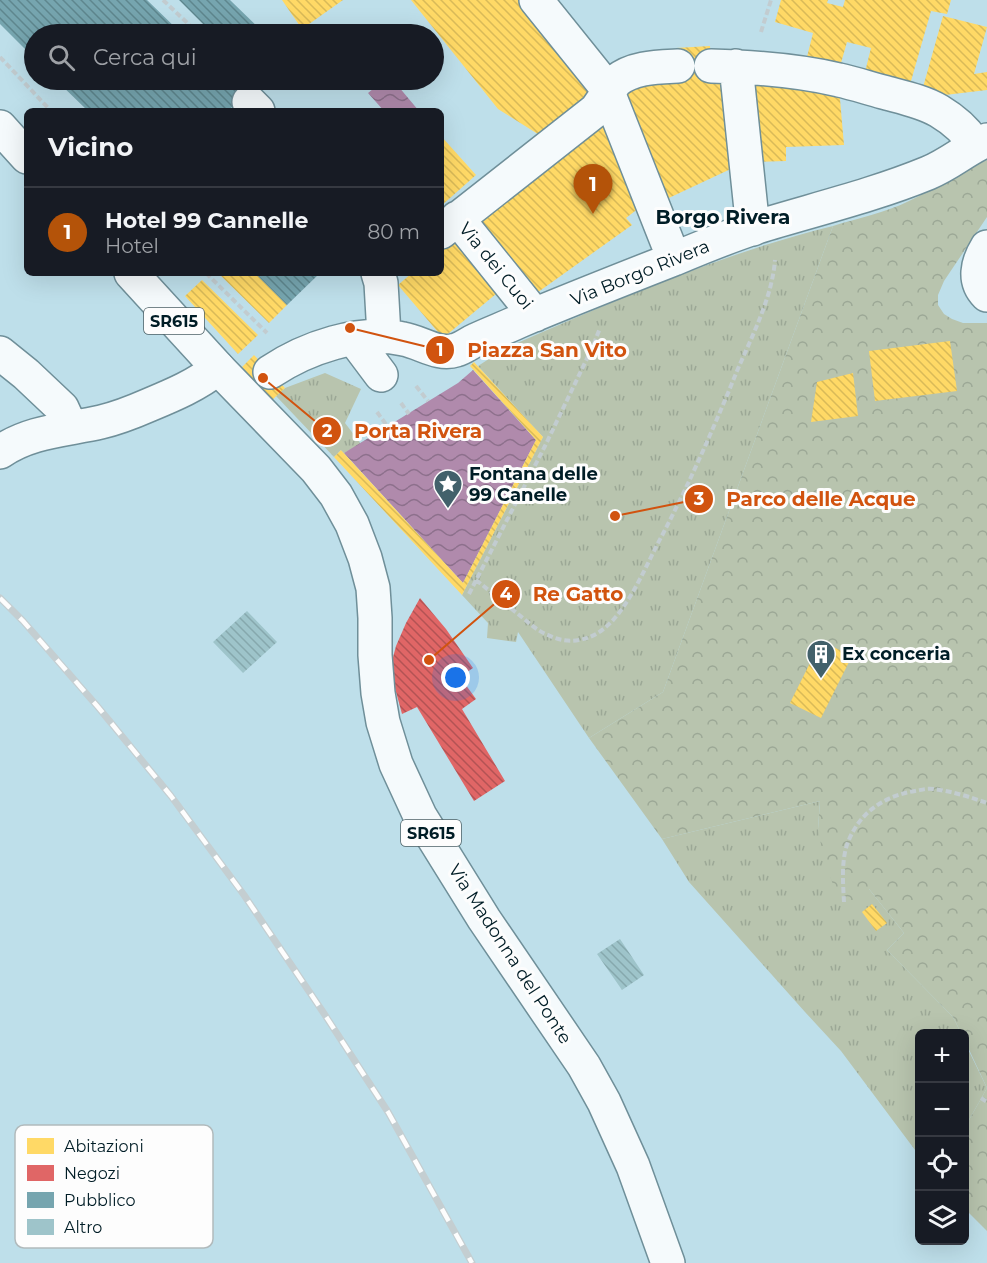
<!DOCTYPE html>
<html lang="it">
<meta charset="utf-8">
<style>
body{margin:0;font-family:Montserrat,sans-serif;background:#242831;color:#f1f3f6}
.controls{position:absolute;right:18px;bottom:18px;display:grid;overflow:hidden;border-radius:9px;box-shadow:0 6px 24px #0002}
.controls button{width:54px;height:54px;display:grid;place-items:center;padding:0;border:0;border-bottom:2px solid #363941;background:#171b24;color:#f1f3f6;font:30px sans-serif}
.you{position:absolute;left:456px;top:678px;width:21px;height:21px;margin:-15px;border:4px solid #fff;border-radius:50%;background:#1a73e8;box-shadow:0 0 0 9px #1a73e833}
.badge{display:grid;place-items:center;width:39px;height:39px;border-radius:50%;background:#b45309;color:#fff;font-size:20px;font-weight:700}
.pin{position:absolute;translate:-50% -50px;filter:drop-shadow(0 2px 3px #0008)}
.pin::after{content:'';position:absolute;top:32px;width:21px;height:18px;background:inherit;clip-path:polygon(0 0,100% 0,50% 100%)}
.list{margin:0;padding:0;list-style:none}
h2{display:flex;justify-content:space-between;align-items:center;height:78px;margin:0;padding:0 24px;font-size:26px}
h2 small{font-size:20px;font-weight:400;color:#9ea1a6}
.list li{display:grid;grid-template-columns:39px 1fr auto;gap:18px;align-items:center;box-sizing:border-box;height:90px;padding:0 24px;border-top:2px solid #363941}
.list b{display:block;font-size:22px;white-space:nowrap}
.list p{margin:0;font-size:20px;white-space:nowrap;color:#9ea1a6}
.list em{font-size:20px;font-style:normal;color:#9ea1a6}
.icon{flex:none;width:33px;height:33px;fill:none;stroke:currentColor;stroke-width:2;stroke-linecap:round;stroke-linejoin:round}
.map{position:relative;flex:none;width:987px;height:1263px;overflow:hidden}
.search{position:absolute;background:#171b24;box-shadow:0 6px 24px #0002;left:24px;top:24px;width:420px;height:66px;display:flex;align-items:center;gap:15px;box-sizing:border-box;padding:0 21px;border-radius:33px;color:#9ea1a6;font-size:22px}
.panel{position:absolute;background:#171b24;box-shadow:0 6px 24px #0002;left:24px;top:108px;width:420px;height:168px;border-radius:9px}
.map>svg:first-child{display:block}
</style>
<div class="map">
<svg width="987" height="1263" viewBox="0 0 987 1263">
<defs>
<pattern id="grass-tufts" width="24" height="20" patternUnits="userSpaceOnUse" patternTransform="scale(1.5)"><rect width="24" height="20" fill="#b8c4ae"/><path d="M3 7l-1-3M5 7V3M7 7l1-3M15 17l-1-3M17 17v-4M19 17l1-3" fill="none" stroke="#9ca896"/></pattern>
<pattern id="forest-crowns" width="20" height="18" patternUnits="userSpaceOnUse" patternTransform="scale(1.5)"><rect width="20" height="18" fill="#b8c4ae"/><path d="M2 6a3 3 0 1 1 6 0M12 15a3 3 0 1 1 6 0" fill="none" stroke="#9ca896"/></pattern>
<pattern id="water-waves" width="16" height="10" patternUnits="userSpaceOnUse" patternTransform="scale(1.5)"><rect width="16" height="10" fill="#b08aac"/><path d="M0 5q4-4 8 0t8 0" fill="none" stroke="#8d708c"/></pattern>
<pattern id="homes-back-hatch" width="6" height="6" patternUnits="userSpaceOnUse" patternTransform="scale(1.5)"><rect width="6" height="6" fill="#ffd966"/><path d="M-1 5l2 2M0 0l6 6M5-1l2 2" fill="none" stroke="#d9ba58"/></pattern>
<pattern id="shops-back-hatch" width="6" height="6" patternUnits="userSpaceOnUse" patternTransform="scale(1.5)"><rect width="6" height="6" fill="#e06666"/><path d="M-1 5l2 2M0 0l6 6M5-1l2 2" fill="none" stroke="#b35354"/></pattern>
<pattern id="public-back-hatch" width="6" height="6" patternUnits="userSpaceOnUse" patternTransform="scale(1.5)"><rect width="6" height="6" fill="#76a5af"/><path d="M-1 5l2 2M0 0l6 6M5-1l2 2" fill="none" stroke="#5e868e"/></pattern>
<pattern id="building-back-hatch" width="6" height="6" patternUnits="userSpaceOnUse" patternTransform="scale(1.5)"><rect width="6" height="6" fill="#9ec4ca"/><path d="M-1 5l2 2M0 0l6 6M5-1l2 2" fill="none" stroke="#86a8ad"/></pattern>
</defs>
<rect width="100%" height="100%" fill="#bedfea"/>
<path fill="url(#grass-tufts)" d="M 833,226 L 663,692 L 589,738 L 518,632 L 516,642 L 487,638 L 488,623 L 462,595 L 543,437 L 478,366 L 498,353 L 515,344 C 619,299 723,253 833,226 Z
M 325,373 L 361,389 L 345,423 L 361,444 L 344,453 L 341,450 L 334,457 L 276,396 L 285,388 Z
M 820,801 L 818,829 L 869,889 L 904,933 L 887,950 L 953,1017 L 961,1033 L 920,1034 L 919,1153 L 918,1154 L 841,1051 L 805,1012 L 689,882 L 662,839 Z
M 964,1041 L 987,1088 L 965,1127 L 964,1127 Z"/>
<path fill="url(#forest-crowns)" d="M 987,160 L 987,217 L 944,281 L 938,295 L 938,305 L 944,314 L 952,319 L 963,323 L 987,323 L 987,1231 L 964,1208 L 965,1127 L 987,1088 L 965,1041 L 964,1034 L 961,1033 L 953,1017 L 887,950 L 904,933 L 869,889 L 848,907 L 837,894 L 825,865 L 818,829 L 820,801 L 662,839 L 589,738 L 663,692 L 833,226 C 858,218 885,213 909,201 C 935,189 959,171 987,160 Z"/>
<path fill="url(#water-waves)" d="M 384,80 L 393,80 L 419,111 L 384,111 L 368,93 Z
M 473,370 L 536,440 L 463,583 L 344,453 L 458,383 Z"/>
<path fill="url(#homes-back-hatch)" d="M 282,0 L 343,0 L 302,29 Z
M 411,0 L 525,0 L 598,92 L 541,136 L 498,109 Z
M 781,0 L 828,0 L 827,3 L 843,7 L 845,0 L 951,0 L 947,14 L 931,11 L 909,88 L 864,76 L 871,48 L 847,42 L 839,70 L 806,61 L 813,33 L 775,22 Z
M 943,16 L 987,27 L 974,74 L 987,72 L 987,90 L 920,98 Z
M 710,46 L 712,78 L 727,78 L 735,167 L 656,204 L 622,89 L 680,79 L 676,48 Z
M 748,81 L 839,88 L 844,145 L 786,147 L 786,161 L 753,162 Z
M 606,122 L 648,201 L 626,218 L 632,225 L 527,300 L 472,229 L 568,148 L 571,151 Z
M 441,136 L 476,175 L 441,206 Z
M 463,231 L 508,284 L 443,338 L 398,285 L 412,273 L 441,273 L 441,249 Z
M 218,273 L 255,273 L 287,305 L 269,323 Z
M 202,280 L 258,335 L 238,354 L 185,296 Z
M 950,341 L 957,391 L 875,401 L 869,351 Z
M 254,355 L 285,388 L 272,400 L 242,367 Z
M 474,362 L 543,437 L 462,595 L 334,457 L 341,450 L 463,583 L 536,440 L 470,366 Z
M 853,373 L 858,416 L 811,422 L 817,382 Z
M 821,641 L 852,656 L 821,718 L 790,703 Z
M 872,904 L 887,923 L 876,931 L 862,912 Z"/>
<path fill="url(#shops-back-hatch)" d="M 420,598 L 446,629 L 473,668 L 460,677 L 476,699 L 462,709 L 505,781 L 474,801 L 417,707 L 402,714 L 392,677 L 392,661 L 396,646 L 406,623 Z"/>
<path fill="url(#public-back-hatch)" d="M 0,0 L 147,0 L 182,34 L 34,34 L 34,58 L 0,24 Z
M 179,0 L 230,0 L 265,34 L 210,34 L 212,33 Z
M 56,80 L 259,80 L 228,111 L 88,111 Z
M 255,273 L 320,273 L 287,305 Z"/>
<path fill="url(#building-back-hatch)" d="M 247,611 L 277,642 L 243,673 L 213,642 Z
M 620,939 L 644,975 L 622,990 L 597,954 Z"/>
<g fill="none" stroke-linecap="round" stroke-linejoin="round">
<g stroke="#6f8f99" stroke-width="36">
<path id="minor" d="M 536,0 L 602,82 L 608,92 L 674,259
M 711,66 C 754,67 797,70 839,80 C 853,83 868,88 883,92 C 901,97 922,101 939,111 C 954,120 966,130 975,145
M 736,66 L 753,229
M 249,102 L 258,111
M 457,218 L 535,315
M 441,232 L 596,110 L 616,81 C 633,67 657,67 678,66
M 987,247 C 977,263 973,281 987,295
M 378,273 L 381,283 L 384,335
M 354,339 L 381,375
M 0,353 L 26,374 L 62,408 L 67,419 L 69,428
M 270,372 C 306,348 360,329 403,339 C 421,342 438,356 456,350 C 463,348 469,343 476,340 C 491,333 507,327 522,320 C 572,299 623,279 674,259 C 700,248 727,237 754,228 C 812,210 872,196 928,173 C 950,164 966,149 987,140
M 0,452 C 30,431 66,430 101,422 C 118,418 133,412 149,405 C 173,395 197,385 218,368"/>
</g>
<g stroke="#6f8f99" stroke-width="36">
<path id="major" d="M 0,127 L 27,157
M 131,273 L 218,368 L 316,469 L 336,495 L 352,524 L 365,558 L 373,588 L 375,618 L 375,655 L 378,693 L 383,722 L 396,764 L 420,816 L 484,919 L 584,1066 L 604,1102 L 633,1166 L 668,1263"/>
</g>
<path stroke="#c2ccd0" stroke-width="4" stroke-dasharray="6 3" stroke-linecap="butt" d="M 163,0 L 199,34
M 761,32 L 771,0
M 0,57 L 51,111
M 206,273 L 267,333
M 416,386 L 428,401
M 401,403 L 409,414
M 377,412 L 388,427
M 476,580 C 490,591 504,603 518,614 C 528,622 537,631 548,635 C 558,640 568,642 579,640 C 598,637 611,624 622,609 C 636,589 646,567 657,545 C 687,489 713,430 737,371 C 752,336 772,298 775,260
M 469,594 L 545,446 L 593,346 L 600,328
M 844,902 C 843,883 841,860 848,842 C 860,812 884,796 915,791 C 921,790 927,788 933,789 C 951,791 970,797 987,803
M 981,1098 L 987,1102"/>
<use href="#minor" stroke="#f5fafc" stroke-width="33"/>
<use href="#major" stroke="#f5fafc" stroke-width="33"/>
<g stroke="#c4ced1" stroke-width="7">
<path id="rail" d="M 0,598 L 23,621 L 98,707 L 171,796 L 244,895 L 323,1012 L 388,1112 L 472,1263"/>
</g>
<use href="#rail" stroke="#fdfdfd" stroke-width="4.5" stroke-dasharray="14" stroke-linecap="butt"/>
</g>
<defs>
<g id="sight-pin" transform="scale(1.5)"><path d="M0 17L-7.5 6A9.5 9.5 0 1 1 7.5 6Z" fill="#42616b" stroke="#fdfdfd"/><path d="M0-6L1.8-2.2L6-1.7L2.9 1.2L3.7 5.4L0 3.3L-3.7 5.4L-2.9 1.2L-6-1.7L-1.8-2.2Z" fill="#fff"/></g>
<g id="building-pin" transform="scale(1.5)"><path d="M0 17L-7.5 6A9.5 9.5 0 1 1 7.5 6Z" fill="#42616b" stroke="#fdfdfd"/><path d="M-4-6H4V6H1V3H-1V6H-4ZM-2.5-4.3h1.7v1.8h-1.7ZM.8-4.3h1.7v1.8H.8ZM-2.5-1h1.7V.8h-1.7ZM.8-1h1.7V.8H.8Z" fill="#fff"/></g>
</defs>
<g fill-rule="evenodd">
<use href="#sight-pin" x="448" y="484"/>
<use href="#building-pin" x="821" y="654"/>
</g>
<g text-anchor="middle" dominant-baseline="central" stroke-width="6" stroke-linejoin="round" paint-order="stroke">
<g fill="#fdfdfd" stroke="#4c6066" stroke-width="1.5">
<rect x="144" y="308" width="60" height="26" rx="4.5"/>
<rect x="401" y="820" width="60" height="26" rx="4.5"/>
</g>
<g font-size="16" font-weight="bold" fill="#001d26">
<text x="174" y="321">SR615</text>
<text x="431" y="833">SR615</text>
</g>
<g font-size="18" fill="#001d26" stroke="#fdfdfd">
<text transform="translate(496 266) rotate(51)">Via dei Cuoi</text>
<text transform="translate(640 273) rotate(-22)">Via Borgo Rivera</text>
<text transform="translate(510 954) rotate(57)">Via Madonna del Ponte</text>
</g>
<g font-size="18" font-weight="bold" fill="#001d26" stroke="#fdfdfd" text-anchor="start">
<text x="469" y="474">Fontana delle<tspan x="469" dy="21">99 Canelle</tspan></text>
<text x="842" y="654">Ex conceria</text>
</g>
<g font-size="20" font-weight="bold" fill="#001d26" stroke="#fdfdfd">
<text x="723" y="217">Borgo Rivera</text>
</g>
</g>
<rect x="15" y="1125" width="198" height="123" rx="9" fill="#fdfdfd" stroke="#b1babc" stroke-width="1.5"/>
<rect x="27" y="1138" width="27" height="16" fill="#ffd966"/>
<rect x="27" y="1165" width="27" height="16" fill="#e06666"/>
<rect x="27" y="1192" width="27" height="16" fill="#76a5af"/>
<rect x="27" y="1219" width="27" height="16" fill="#9ec4ca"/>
<g font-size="16" fill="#001d26">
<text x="64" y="1152">Abitazioni</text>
<text x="64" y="1179">Negozi</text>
<text x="64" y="1206">Pubblico</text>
<text x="64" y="1233">Altro</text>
</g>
<path fill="none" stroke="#d1530f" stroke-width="2" d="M350 328L440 350M263 378L327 431M615 516L699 499M429 660L506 594"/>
<g fill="#d1530f" stroke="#fdfdfd" stroke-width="2">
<circle cx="350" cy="328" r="6"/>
<circle cx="263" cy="378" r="6"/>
<circle cx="615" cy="516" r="6"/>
<circle cx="429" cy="660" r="6"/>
<circle cx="440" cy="350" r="15"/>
<circle cx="327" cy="431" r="15"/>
<circle cx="699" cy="499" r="15"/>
<circle cx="506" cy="594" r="15"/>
</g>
<g font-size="18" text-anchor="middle" font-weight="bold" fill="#fff">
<text x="440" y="356">1</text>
<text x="327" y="437">2</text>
<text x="699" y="505">3</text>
<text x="506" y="600">4</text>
</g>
<g font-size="20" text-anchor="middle" font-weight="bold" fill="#d1530f" stroke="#fdfdfd" stroke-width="6" stroke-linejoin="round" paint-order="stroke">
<text x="547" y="357">Piazza San Vito</text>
<text x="418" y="438">Porta Rivera</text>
<text x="821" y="506">Parco delle Acque</text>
<text x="578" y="601">Re Gatto</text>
</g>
</svg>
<div class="controls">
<button>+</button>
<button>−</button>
<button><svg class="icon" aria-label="locate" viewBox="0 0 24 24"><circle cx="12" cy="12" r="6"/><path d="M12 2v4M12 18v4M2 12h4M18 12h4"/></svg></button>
<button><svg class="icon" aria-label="layers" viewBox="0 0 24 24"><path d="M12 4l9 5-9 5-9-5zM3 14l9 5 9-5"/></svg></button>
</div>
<div class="you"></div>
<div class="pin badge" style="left:593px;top:214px">1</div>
<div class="search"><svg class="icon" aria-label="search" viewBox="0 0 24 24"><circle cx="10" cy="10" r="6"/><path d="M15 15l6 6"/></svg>Cerca qui</div>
<section class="panel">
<h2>Vicino<small></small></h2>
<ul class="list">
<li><span class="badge">1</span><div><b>Hotel 99 Cannelle</b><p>Hotel</p></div><em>80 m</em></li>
</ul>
</section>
</div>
